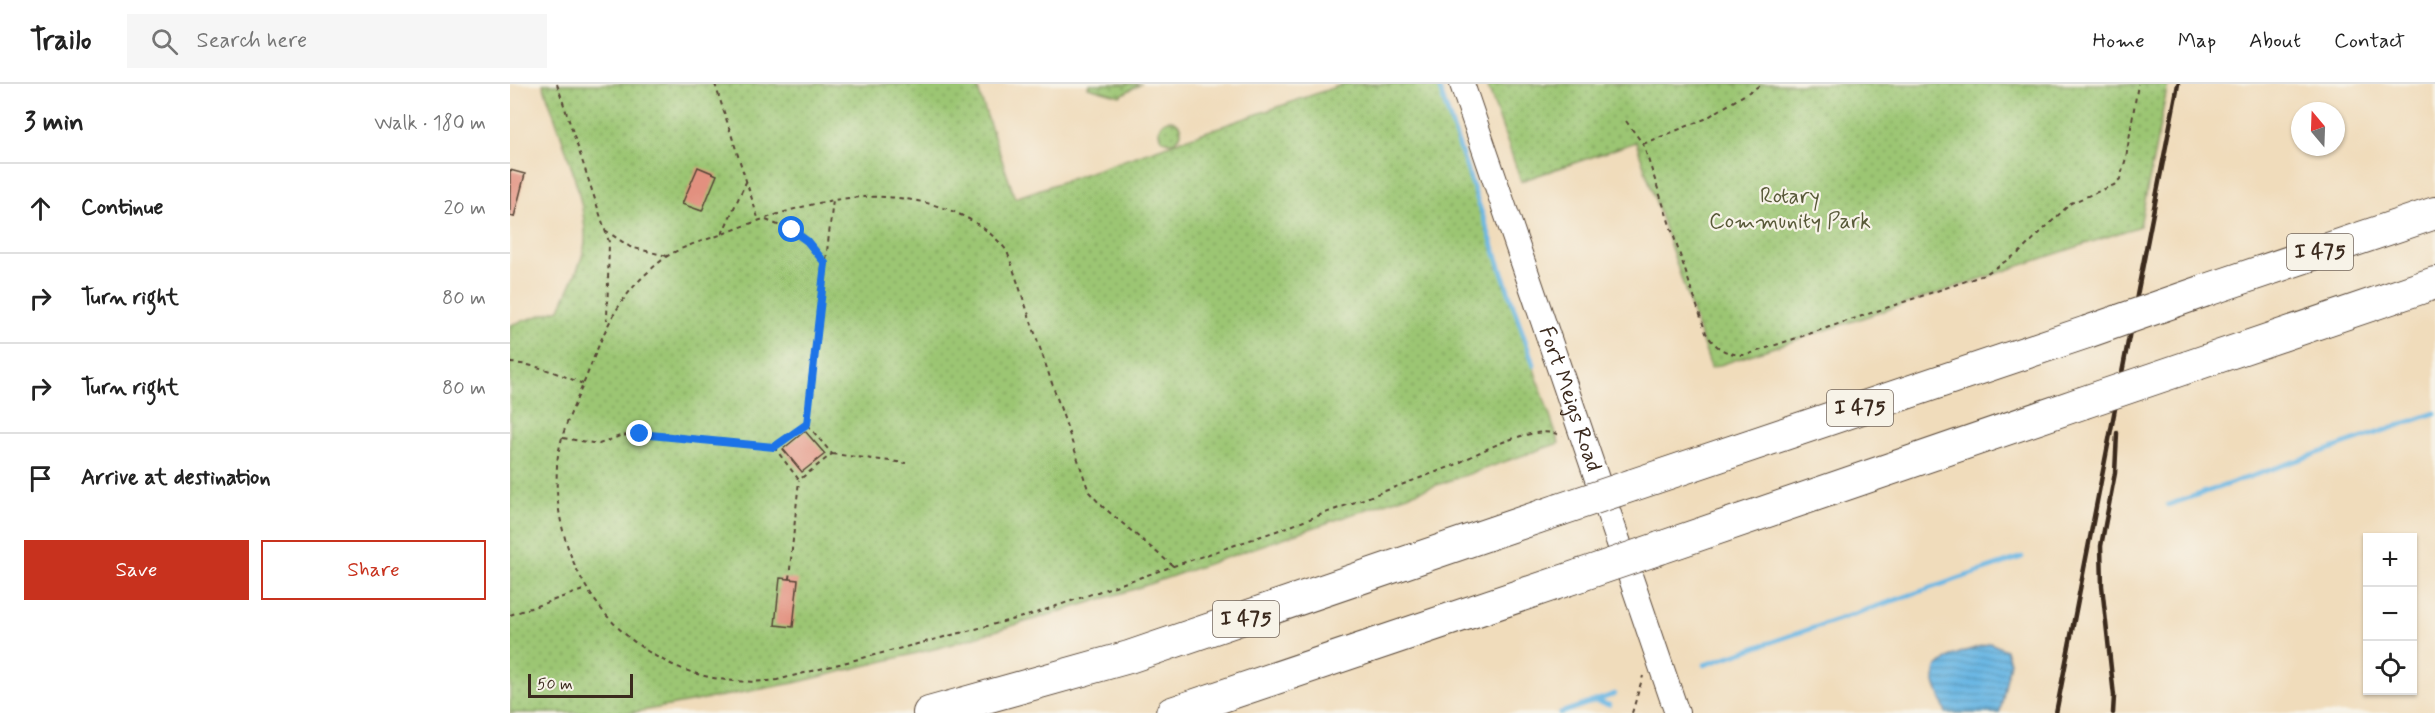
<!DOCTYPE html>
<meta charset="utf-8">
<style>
body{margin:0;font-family:Mynerve,sans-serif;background:#f6f6f6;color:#222}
.controls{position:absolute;right:18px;bottom:18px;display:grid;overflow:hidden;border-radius:0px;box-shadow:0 2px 4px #0004}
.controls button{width:54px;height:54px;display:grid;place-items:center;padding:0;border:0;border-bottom:2px solid #e0e0e0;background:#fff;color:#222;font:30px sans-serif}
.compass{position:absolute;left:1781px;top:18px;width:54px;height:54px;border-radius:50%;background:#fff;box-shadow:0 2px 4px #0004;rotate:341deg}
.scale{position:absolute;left:18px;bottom:15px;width:105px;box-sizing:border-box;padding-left:6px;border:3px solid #3b2a1e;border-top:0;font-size:16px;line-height:21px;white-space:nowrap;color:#3b2a1e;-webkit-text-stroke:4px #f7f3e8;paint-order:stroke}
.stop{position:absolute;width:18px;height:18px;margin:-14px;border:4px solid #1a73e8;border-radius:50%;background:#fff}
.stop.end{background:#1a73e8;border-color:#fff;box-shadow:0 2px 6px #0008}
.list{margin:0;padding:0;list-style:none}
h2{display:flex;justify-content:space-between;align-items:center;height:78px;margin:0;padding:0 24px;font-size:26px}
h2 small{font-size:20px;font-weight:400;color:#767676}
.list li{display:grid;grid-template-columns:39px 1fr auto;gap:18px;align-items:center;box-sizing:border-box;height:90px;padding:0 24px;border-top:2px solid #e0e0e0}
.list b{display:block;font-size:22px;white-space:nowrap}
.list em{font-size:20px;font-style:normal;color:#767676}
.actions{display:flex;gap:12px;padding:18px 24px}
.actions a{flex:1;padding:14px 0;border:2px solid #c8321e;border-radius:0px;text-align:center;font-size:21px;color:#c8321e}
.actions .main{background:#c8321e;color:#fff}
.icon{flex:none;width:33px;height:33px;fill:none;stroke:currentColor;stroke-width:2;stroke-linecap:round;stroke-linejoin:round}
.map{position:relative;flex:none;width:1925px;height:629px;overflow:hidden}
header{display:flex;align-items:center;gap:36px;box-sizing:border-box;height:84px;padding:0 30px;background:#fff;border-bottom:2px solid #e0e0e0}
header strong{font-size:28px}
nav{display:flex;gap:33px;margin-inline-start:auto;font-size:21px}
.search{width:420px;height:54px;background:#f6f6f6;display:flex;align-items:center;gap:15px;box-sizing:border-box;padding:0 21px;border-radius:0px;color:#767676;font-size:22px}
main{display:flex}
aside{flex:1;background:#fff}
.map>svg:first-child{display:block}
</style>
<header>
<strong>Trailo</strong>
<div class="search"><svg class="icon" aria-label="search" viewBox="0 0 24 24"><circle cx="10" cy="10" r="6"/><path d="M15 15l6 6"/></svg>Search here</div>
<nav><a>Home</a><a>Map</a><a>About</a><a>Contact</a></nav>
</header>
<main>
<aside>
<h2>3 min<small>Walk · 180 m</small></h2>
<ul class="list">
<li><svg class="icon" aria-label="ahead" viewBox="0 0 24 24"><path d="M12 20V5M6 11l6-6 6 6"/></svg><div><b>Continue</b></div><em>20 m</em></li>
<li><svg class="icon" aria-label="right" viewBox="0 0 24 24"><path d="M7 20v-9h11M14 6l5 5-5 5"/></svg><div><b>Turn right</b></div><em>80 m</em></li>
<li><svg class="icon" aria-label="right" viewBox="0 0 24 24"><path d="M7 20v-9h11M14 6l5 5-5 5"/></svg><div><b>Turn right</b></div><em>80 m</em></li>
<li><svg class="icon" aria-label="arrive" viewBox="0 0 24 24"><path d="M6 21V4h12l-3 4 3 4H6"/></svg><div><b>Arrive at destination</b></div></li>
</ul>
<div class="actions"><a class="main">Save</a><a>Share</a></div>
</aside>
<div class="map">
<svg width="1925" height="629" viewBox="0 0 1925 629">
<defs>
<pattern id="park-dots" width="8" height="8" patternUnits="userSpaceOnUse" patternTransform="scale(1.5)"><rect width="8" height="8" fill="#9cc673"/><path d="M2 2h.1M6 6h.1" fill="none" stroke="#80a15e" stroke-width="1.8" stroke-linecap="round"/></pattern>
<pattern id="water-rules" width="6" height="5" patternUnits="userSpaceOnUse" patternTransform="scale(1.5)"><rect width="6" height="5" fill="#6ab7e4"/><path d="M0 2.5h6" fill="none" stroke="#5895b8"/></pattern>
</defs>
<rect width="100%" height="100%" fill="#f7f3e8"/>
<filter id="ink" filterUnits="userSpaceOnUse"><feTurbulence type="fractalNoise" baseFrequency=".0167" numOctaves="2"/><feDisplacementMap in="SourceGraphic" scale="12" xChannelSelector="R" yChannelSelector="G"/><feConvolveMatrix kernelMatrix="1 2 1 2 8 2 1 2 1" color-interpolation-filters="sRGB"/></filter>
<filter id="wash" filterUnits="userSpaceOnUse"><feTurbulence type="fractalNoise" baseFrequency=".008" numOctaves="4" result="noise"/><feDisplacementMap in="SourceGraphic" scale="24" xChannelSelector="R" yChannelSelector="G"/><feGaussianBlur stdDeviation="1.35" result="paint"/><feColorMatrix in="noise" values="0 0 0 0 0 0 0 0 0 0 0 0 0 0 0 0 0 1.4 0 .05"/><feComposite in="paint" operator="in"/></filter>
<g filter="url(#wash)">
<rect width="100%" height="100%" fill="#f0dcbb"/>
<path fill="url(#park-dots)" stroke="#6c7848" stroke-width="1.5" d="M 33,0 L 466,0 L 505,114 L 834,0 L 928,0 L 1049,359 L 625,505 L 432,563 L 284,599 L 120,629 L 0,629 L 0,241 L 50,225 C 58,205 70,185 74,165 C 82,127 46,39 33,0 Z
M 579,0 L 630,0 L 610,12 L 578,3 Z
M 977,0 L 1658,0 L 1630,142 L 1201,284 L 1126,58 L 1011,97 Z
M649 47a11 11 0 1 1 22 0a11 11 0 1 1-22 0Z"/>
<path fill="url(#water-rules)" stroke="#527081" stroke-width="1.5" d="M 1480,559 L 1496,566 L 1500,578 L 1490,629 L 1436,629 L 1424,596 L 1426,584 L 1441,572 Z"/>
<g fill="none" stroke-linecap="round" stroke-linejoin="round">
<path stroke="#6ab7e4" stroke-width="4.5" d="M 928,0 L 1024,282
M 1658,421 L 1925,329
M 1194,581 L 1512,473
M 1087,618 L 1099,621
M 1050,629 L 1105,610"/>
</g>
<g id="blocks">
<path fill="#e2907f" d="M 188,83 L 207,91 L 192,127 L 172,120 Z
M 0,86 L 15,90 L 4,133 L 0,132 Z
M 295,347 L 315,370 L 292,388 L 273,365 Z
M 270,494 L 288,496 L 283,543 L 265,541 Z"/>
</g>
</g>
<g filter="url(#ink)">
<use href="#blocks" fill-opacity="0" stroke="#564536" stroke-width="1.5"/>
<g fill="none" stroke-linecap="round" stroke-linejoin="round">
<g stroke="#564536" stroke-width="26">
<g id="secondary">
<path id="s1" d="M 952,0 L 1167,629"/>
</g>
</g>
<g stroke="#564536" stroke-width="34">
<path id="highway" d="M 1694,207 L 1925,129
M 1678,283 L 1925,199
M 1123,401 L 1577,248
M 1150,464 L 1572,319
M 419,629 L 619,573 L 1049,426
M 662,629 L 1071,491"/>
</g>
<path stroke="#564536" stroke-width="2" stroke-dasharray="4.5 4.5" stroke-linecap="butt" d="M 47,0 L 99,158 L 97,236
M 205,0 L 249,137
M 1116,37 L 1133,60 L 1196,249 C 1206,265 1217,271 1236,271 L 1474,191 L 1510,168 L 1561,119 L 1604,101 L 1610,95 L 1616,74 L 1628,0
M 1133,60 L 1195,35 L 1252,0
M 256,136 L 289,150 L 315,179
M 95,146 L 120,163 L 157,172
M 212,150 L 236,98
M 0,279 C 27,280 49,290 73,300
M 53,354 L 89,360 L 110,352 L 130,350 L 264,363 L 297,340
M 264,363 L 289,396 L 322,370 L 297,340 L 323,116
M 322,370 L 396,379
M 663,482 L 592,422 L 579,408 L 497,167 C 462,122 394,108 339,114 C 294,119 252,135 210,151 C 192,157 171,163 156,173 C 110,208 97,239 77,291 C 66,319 48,352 47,382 C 40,508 140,612 267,596 L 520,531 L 775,444 L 945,381 C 969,368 1026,338 1052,352
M 279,495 L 289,396
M 0,531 L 76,505
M 1122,629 L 1133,592"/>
<use href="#secondary" stroke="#fff" stroke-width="24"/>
<use href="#highway" stroke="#fff" stroke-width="32"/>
<path stroke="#3b2a1e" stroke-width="4.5" d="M 1546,629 L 1668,0
M 1603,629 L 1604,612 L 1592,502 L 1591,462 L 1605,389 L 1607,349"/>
<g stroke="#564536" stroke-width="34" stroke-linecap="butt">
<path id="highway-bridge" d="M 1577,248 L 1694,207
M 1572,319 L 1678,283
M 1049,426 L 1123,401
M 1071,491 L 1150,464"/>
</g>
<use href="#highway-bridge" stroke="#fff" stroke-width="32"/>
</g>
</g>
<g fill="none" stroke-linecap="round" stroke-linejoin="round" filter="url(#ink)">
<path stroke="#1a73e8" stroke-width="8" d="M 130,350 L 264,363 L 297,340 L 315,179 L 297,157 L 282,146"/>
</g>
<g text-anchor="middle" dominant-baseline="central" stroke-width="4.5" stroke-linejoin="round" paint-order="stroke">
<g fill="#f7f3e8" stroke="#73665b" stroke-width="1.5">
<rect x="1777" y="150" width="66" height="36" rx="4.5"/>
<rect x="1317" y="306" width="66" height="36" rx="4.5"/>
<rect x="703" y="517" width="66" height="36" rx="4.5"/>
</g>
<g font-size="21" font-weight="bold" fill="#3b2a1e">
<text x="1810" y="168">I 475</text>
<text x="1350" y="324">I 475</text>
<text x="736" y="535">I 475</text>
</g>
<g font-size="22" fill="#585938" stroke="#f7f3e8">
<text x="1280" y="113">Rotary<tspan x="1280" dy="25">Community Park</tspan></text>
</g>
<g font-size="22" fill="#3b2a1e" stroke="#f7f3e8">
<text stroke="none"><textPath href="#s1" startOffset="333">Fort Meigs Road</textPath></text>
</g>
</g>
</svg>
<div class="controls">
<button>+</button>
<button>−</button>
<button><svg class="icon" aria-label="locate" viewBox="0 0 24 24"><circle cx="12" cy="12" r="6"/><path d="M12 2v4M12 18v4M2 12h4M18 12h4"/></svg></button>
</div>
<svg class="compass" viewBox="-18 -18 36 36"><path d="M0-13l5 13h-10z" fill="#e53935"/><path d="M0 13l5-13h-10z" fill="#767676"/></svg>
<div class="scale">50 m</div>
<div class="stop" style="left:282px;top:146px"></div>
<div class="stop end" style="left:130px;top:350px"></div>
</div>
</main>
